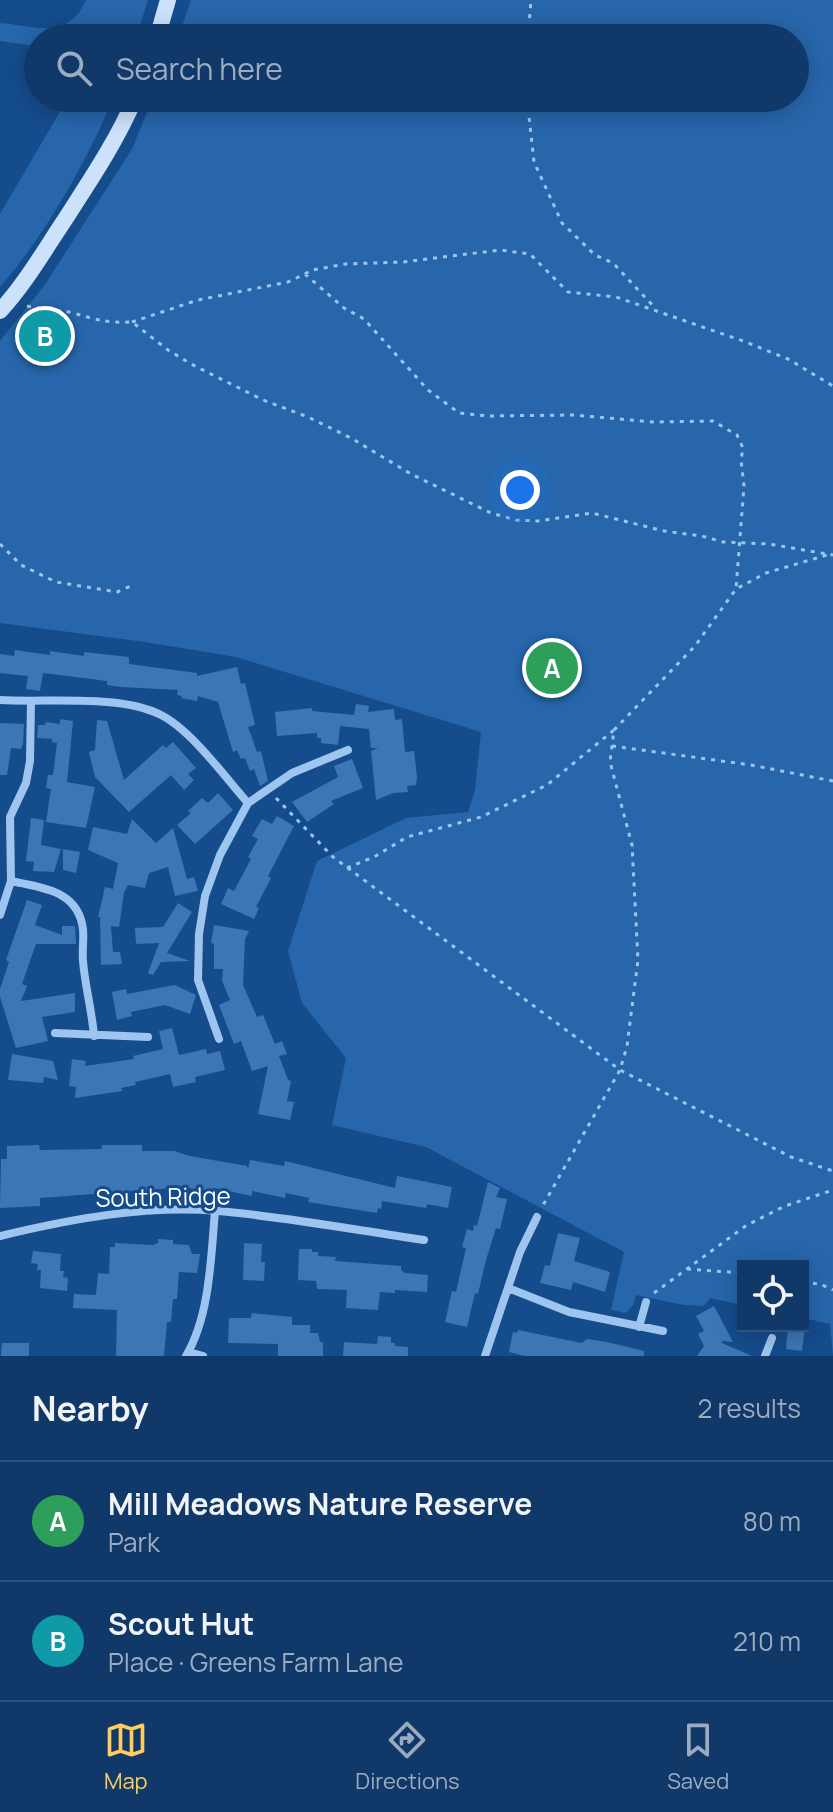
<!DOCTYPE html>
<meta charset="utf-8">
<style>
body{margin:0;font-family:Manrope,sans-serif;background:#1e4471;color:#f1f3f6}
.controls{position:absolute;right:24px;bottom:24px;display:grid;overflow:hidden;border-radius:0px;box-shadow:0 4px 20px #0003}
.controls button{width:72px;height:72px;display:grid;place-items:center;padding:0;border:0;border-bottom:2px solid #30537d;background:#103969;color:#f1f3f6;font:40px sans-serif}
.you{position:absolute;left:520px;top:490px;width:28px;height:28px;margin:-20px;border:6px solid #fff;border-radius:50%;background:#1a73e8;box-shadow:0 0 0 12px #1a73e833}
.badge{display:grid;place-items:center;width:52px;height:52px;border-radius:50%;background:#ffcc5d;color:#fff;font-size:26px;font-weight:700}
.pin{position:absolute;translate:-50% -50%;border:4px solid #fff;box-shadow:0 2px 8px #0006}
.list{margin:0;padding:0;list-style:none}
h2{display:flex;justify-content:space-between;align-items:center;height:104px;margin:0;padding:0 32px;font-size:34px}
h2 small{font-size:26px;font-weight:400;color:#9cacc0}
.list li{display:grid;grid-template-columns:52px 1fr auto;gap:24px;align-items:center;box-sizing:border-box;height:120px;padding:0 32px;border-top:2px solid #30537d}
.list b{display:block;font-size:30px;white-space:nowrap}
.list p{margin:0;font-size:26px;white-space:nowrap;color:#9cacc0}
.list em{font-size:26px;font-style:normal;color:#9cacc0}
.icon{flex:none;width:44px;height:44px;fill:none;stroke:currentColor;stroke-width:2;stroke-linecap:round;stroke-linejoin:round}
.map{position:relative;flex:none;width:833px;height:1356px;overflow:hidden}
.search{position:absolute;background:#103969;box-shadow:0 4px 20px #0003;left:24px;right:24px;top:24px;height:88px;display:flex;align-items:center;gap:20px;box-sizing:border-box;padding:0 28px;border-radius:44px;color:#9cacc0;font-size:30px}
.sheet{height:344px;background:#103969}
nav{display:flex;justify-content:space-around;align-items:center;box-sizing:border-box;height:112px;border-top:2px solid #30537d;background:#103969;font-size:22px;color:#9cacc0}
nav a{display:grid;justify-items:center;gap:4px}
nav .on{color:#ffcc5d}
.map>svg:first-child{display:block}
</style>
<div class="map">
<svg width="833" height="1356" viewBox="0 0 833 1356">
<rect width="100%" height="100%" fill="#154c8c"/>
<path fill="#2766aa" d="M 86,0 L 148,0 L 136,38 L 38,38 L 38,52 L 29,45 L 0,41 L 0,23 C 35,26 68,41 86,0 Z
M 191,0 L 833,0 L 833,1356 L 830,1324 L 803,1318 L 803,1266 L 743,1266 L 743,1305 L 710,1298 L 704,1306 L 684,1305 L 636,1295 L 633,1305 L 626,1313 L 611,1310 L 624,1252 L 426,1147 L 332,1125 L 346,1058 L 302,1003 L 288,951 L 317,861 L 406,818 L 468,812 L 475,790 L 481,732 L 236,657 L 145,642 L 0,623 L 0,341 L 44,286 L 132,149 L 153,98 L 795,98 L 795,38 L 178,38 Z
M 68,98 L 113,98 C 88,160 44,237 0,287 L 0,214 Z"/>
<path fill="#3d76b5" d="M 42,312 L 68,323 L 66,328 L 72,331 L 64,349 L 56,345 L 48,363 L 27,354 L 30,346 L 18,341 L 27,319 L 37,323 Z
M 15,650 L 50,655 L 50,651 L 84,656 L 84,652 L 129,657 L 129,664 L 197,673 L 197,676 L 237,667 L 241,684 L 245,683 L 255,725 L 248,727 L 257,752 L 261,751 L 268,781 L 260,786 L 254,769 L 250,771 L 245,758 L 241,759 L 237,750 L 233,752 L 218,702 L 198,696 L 197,701 L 181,698 L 182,696 L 177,695 L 178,690 L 121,687 L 107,685 L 107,681 L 43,673 L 40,691 L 26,689 L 28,676 L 0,673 L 0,654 L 14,656 Z
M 356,704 L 369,706 L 368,712 L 394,709 L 395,720 L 402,719 L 405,752 L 414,751 L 417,776 L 416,785 L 407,786 L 408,792 L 393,793 L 376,800 L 371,751 L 378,748 L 371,748 L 369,729 L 340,726 L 338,745 L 321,743 L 321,738 L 317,738 L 317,733 L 277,736 L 275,712 L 312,708 L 312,711 L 354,715 Z
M 60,719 L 73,721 L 67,782 L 95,787 L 86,828 L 46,822 L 51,789 L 46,788 L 48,775 L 53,775 L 57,743 L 52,742 L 52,739 L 37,738 L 38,725 L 45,725 L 46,722 L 60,724 Z
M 97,720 L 107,721 L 124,780 L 163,745 L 166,748 L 173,742 L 196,768 L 188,774 L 194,780 L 184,790 L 171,775 L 129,812 L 95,777 L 89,752 L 95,750 Z
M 0,723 L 24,724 L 23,744 L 21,749 L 11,748 L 7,775 L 0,775 Z
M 352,759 L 363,788 L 331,801 L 334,804 L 307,822 L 292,802 L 338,777 L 334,766 Z
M 218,793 L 233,810 L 195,844 L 177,825 L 191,813 L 188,811 L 202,798 L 208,803 Z
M 277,816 L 294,826 L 268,876 L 271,878 L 256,907 L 259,908 L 254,919 L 221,904 L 228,888 L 234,891 L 251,859 L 248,857 L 258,839 L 252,836 L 262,819 L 272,824 Z
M 31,818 L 44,820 L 41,845 L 61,849 L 54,872 L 33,871 L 34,862 L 26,861 Z
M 132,819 L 156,843 L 173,828 L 187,879 L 194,877 L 198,891 L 175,896 L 168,867 L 149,873 L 145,888 L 128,885 L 124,892 L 119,927 L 111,926 L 113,952 L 120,952 L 122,964 L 101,965 L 100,917 L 98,917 L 105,887 L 113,889 L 118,863 L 88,850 L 93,827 L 127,834 Z
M 63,849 L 80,852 L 76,873 L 63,870 Z
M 27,900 L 42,905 L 35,925 L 62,935 L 62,926 L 75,926 L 76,944 L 36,944 L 22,984 L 27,986 L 21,1001 L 75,993 L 75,1012 L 42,1017 L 48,1041 L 16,1048 L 0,997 L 0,989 L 9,962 L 6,960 Z
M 178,903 L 192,912 L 167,953 L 190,961 L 161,962 L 153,975 L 148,973 L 159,943 L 136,944 L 135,928 L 163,927 Z
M 214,925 L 249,931 L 245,939 L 243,985 L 257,1017 L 263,1015 L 275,1044 L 282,1041 L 287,1054 L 279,1056 L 288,1080 L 291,1081 L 287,1101 L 294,1102 L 290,1120 L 258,1114 L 268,1066 L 252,1071 L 241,1041 L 234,1044 L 219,1005 L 230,1000 L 222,981 L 223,969 L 214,969 L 214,944 L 211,943 Z
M 175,985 L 196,995 L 190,1014 L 165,1005 L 131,1012 L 132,1016 L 117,1020 L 112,992 L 126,989 L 127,994 Z
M 172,1028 L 179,1055 L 206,1049 L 207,1054 L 220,1051 L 225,1070 L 195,1077 L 196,1082 L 173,1087 L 170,1074 L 135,1082 L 136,1085 L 121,1088 L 122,1091 L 75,1098 L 76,1087 L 69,1086 L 72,1059 L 86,1061 L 85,1066 L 134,1059 L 133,1056 L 163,1049 L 159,1031 Z
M 12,1054 L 53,1061 L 58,1080 L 44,1077 L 43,1083 L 8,1080 Z
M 39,1145 L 40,1150 L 102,1149 L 102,1145 L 142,1145 L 142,1151 L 174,1151 L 190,1156 L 247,1166 L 248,1169 L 250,1160 L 284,1166 L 285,1161 L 395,1188 L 397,1176 L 452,1187 L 448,1208 L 427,1204 L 426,1208 L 382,1201 L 381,1209 L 378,1208 L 377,1213 L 308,1202 L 309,1198 L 286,1193 L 285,1198 L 252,1191 L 252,1196 L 214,1188 L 213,1193 L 174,1185 L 174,1188 L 40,1198 L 40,1206 L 0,1208 L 1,1159 L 7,1159 L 7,1146 Z
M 488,1182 L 500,1188 L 496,1197 L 507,1199 L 500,1229 L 496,1228 L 486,1260 L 478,1294 L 475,1293 L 467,1327 L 445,1322 L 452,1291 L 456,1292 L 466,1248 L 462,1247 L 467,1229 L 473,1231 L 474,1225 L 477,1226 Z
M 558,1233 L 580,1238 L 574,1261 L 610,1272 L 605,1292 L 573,1282 L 571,1290 L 540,1283 L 545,1265 L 550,1266 Z
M 158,1239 L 173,1240 L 173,1244 L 189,1245 L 192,1254 L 200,1254 L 197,1273 L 179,1272 L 177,1299 L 173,1299 L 171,1322 L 167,1322 L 164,1356 L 116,1356 L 117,1310 L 73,1308 L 74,1294 L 96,1295 L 98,1273 L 109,1274 L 110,1247 L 115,1247 L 115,1243 L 153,1245 L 158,1243 Z
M 244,1243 L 262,1244 L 261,1262 L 265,1262 L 264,1281 L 243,1280 Z
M 299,1249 L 312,1249 L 312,1252 L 318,1252 L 318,1256 L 336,1257 L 335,1261 L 401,1266 L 401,1270 L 405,1273 L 428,1275 L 427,1292 L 395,1290 L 395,1293 L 380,1292 L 378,1310 L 346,1308 L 347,1290 L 317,1289 L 316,1281 L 298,1280 Z
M 33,1251 L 61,1254 L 60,1271 L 64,1271 L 63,1277 L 68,1278 L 67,1291 L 40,1288 L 41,1270 L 37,1270 L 38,1264 L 31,1263 Z
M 714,1306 L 733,1342 L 722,1341 L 722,1343 L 752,1356 L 697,1356 L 704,1346 L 698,1334 L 704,1331 L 696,1316 Z
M 252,1313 L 292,1317 L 292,1325 L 310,1325 L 310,1333 L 318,1333 L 320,1342 L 323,1342 L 323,1356 L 278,1356 L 278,1344 L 228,1343 L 229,1318 L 251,1318 Z
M 788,1326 L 805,1326 L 802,1351 L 786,1349 Z
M 518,1330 L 582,1343 L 587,1339 L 607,1342 L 644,1351 L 644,1356 L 525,1356 L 509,1352 L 513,1332 L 517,1333 Z
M 378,1336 L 391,1337 L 391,1343 L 395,1343 L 395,1346 L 408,1347 L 408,1356 L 343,1356 L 344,1342 L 377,1344 Z
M 2,1343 L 29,1343 L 29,1356 L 1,1356 Z"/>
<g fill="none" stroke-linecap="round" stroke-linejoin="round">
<path stroke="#9ec5ef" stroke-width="3" stroke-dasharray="4 6" stroke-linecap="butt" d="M 528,38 L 531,0
M 527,98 L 534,162 L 562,223 L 595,255 L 613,263 L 656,309
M 305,274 L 344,308 L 364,319 L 428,390 L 459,413 L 488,416 L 573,415 L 653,422 L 713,421 L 737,435 L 743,448 L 741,460 L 744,486 L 736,589
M 27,306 C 42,310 58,309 73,313 C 98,320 106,323 132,322 L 168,350 L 191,364 L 263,400 L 308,417 L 351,438 L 411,474 L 491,513 L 516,520 L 538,521 L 592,513 L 664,531 L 702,536 L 723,542 L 769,544 L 833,555
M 132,322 L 198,300 L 288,282 L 313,270 L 345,264 L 403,262 L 500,250 L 530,254 L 568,292 L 616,297 L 746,342 L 788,359 L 833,386
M 0,544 L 21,565 L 56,582 L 117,592 L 131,586
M 614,730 L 695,646 L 736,589 L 766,573 L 827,555
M 612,746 L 751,765 L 833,781
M 276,798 L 333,857 L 620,1070 L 791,1157 L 833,1171
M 347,868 L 374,857 L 407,837 L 481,817 L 547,785 L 614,730 L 610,762 L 632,845 L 638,960 L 627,1046 L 620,1070 L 542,1207
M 687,1269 L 743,1273
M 803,1282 L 820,1284 L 833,1290
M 654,1293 L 747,1225 L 785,1206 L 833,1190"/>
<path stroke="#9ec5ef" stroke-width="8" d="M 0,700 C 46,703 120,694 161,715 C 191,730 225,777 248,803
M 11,881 C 42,888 78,890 83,929 C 84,940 82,950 83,961 C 85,986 92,1011 94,1036
M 0,915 L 11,881 L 10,817 L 26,783 L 30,761 L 31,702
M 55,1033 L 148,1037
M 219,1039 L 198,980 L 199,934 L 205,896 L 220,855 L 248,803 L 292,773 L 348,750
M 0,1236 C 71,1219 144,1205 218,1211 C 287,1217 355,1230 424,1240
M 508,1288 L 569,1312 L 663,1331
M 639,1327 L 646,1302
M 189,1352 L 203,1356
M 186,1356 C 210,1316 211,1256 215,1211
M 485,1356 L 520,1252 L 537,1217
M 765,1356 L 772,1338"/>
<path stroke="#cce2fb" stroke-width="16" d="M 157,38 L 168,0
M 0,311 C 25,284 44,251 64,221 C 89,182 117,141 135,98"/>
</g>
<g text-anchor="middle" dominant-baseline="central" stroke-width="6" stroke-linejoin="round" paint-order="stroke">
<g font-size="24" fill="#fff" stroke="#154c8c">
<text transform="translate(163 1196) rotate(-1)">South Ridge</text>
</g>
</g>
</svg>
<div class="controls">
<button><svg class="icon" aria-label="locate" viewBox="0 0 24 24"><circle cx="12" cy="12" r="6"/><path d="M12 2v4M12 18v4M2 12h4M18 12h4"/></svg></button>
</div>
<div class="you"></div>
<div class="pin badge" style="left:552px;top:668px;background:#2e9e5b">A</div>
<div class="pin badge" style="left:45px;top:336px;background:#0f9aa8">B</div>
<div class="search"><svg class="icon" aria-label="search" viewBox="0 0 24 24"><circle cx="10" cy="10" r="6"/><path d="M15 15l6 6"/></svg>Search here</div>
</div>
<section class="sheet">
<h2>Nearby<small>2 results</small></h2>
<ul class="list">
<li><span class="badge" style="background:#2e9e5b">A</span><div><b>Mill Meadows Nature Reserve</b><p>Park</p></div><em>80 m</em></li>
<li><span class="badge" style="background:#0f9aa8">B</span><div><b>Scout Hut</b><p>Place · Greens Farm Lane</p></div><em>210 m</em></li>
</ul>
</section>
<nav>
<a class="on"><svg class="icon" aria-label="map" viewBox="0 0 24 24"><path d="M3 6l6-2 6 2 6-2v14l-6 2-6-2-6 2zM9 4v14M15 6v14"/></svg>Map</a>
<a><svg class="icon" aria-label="directions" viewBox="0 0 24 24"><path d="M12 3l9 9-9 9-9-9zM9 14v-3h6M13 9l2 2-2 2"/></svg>Directions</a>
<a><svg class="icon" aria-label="saved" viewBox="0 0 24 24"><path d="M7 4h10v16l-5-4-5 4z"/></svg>Saved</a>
</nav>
